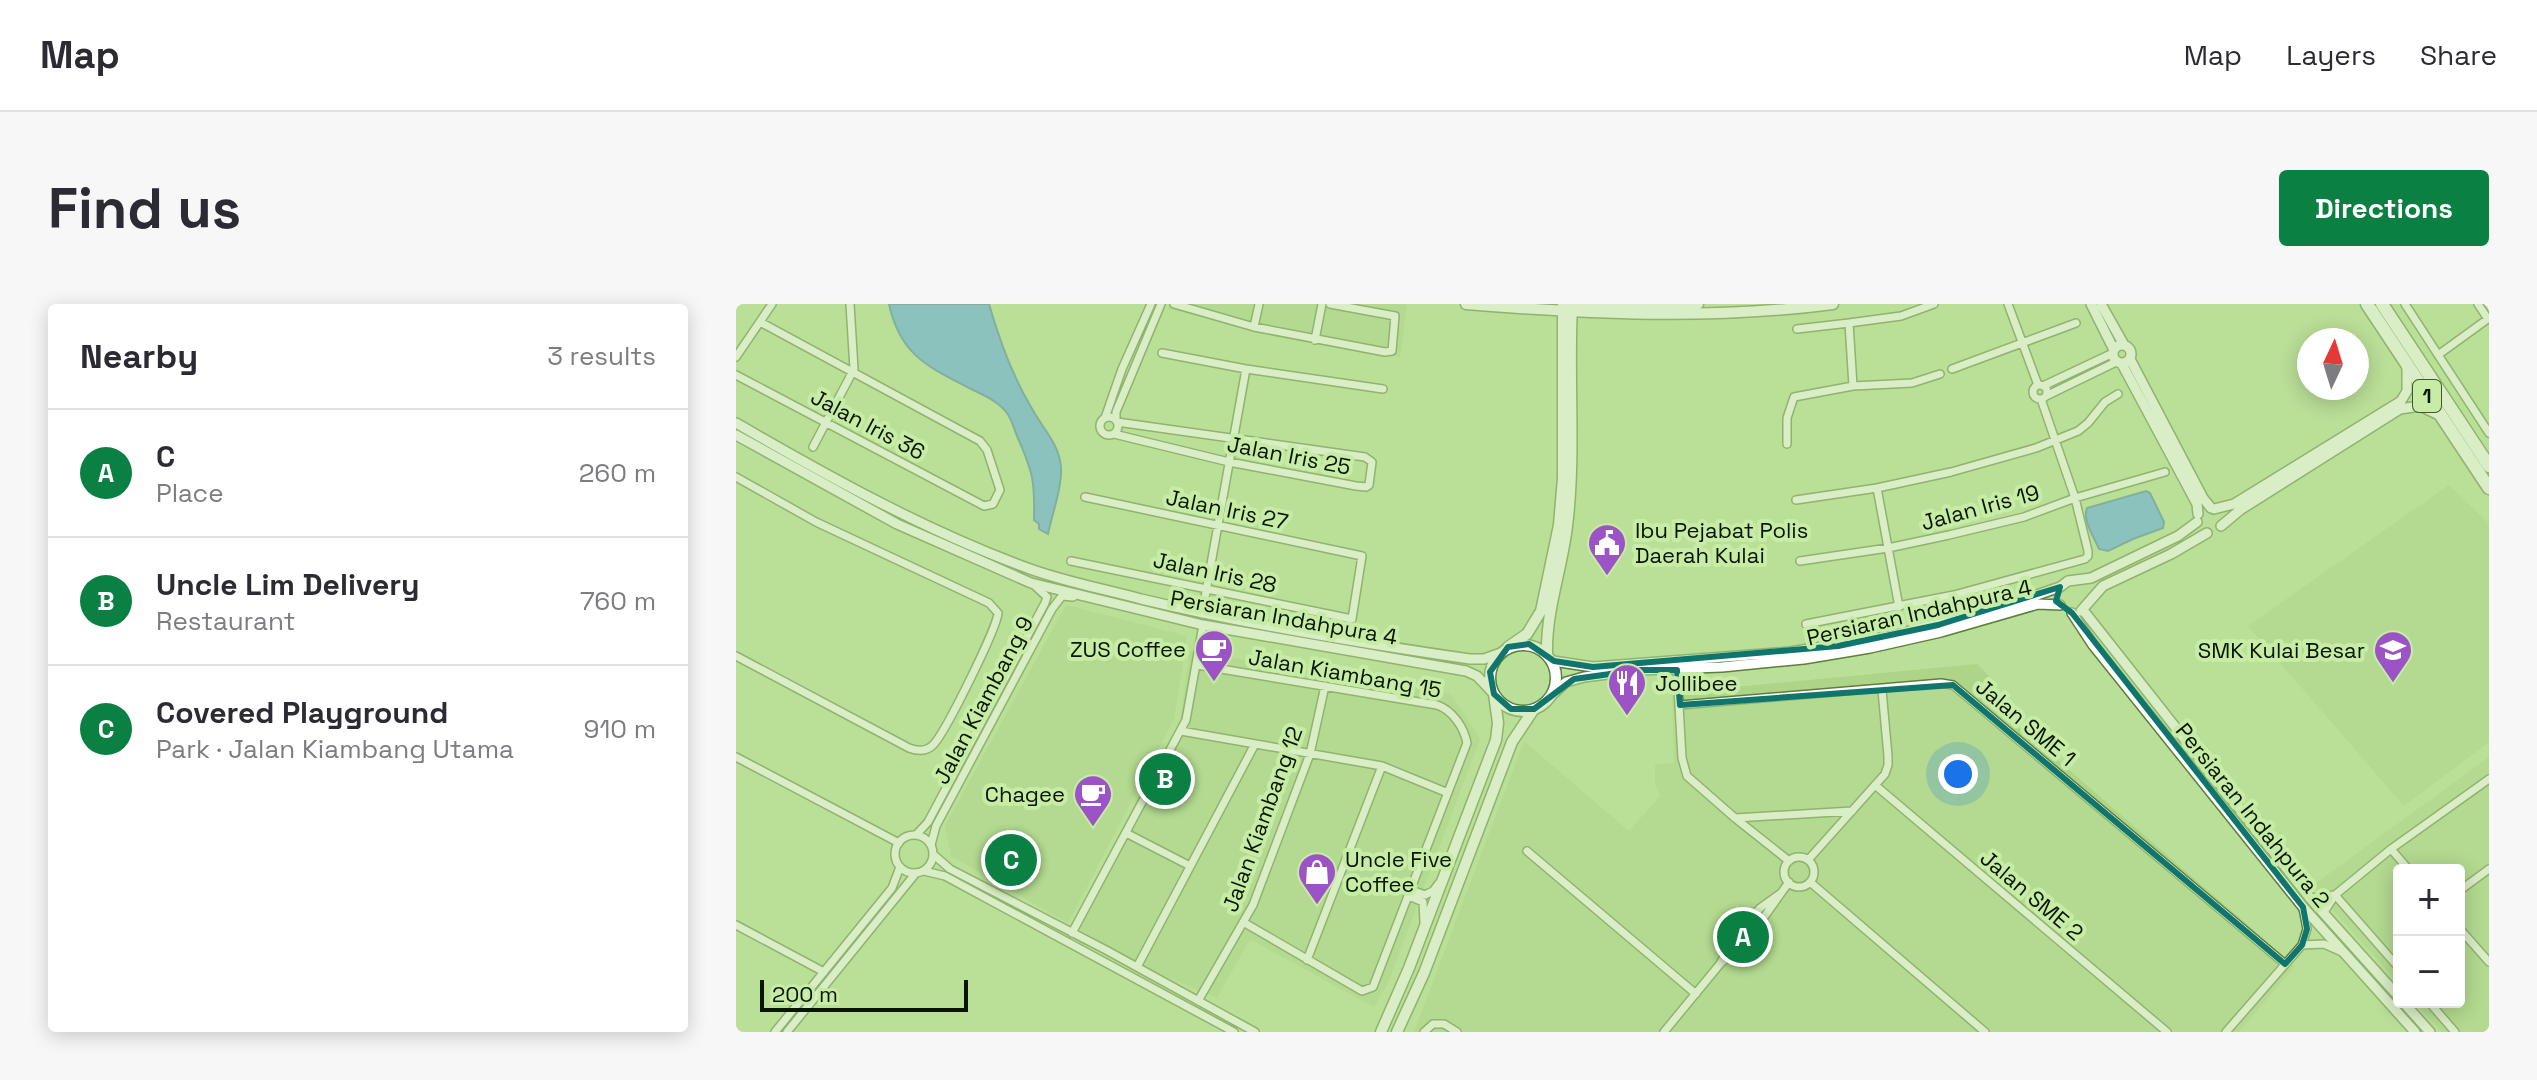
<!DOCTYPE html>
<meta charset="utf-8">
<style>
body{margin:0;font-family:"Space Grotesk",sans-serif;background:#f7f7f7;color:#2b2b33}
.controls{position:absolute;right:24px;bottom:24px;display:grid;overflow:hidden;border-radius:8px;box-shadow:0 4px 20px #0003}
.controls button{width:72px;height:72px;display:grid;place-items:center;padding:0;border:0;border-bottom:2px solid #e1e1e2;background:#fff;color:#2b2b33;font:40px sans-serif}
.compass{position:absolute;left:1561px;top:24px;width:72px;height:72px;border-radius:50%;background:#fff;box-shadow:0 4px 20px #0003;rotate:4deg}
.scale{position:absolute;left:24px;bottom:20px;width:208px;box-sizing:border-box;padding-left:8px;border:4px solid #081500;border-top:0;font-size:22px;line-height:28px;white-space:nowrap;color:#081500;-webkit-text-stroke:6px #c6eca5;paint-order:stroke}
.you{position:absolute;left:1222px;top:470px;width:28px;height:28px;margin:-20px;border:6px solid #fff;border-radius:50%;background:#1a73e8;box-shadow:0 0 0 12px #1a73e833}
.badge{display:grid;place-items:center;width:52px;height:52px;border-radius:50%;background:#0b8043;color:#fff;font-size:26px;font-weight:700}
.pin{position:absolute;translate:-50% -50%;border:4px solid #fff;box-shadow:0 2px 8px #0006}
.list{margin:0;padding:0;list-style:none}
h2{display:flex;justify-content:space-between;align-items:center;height:104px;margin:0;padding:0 32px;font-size:34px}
h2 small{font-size:26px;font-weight:400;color:#7c7c81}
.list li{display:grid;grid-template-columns:52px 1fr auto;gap:24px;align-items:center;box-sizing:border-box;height:128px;padding:0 32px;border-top:2px solid #e1e1e2}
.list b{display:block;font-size:30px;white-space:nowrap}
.list p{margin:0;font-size:26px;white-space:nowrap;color:#7c7c81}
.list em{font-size:26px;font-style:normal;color:#7c7c81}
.map{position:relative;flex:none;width:1753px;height:728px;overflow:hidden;border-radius:8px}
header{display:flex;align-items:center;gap:48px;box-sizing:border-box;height:112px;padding:0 40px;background:#fff;border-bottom:2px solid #e1e1e2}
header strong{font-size:38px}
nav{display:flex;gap:44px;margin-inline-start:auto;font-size:28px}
.intro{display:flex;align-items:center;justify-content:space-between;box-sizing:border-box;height:192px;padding:0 48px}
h1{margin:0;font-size:56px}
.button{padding:20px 36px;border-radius:8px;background:#0b8043;color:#fff;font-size:28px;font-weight:700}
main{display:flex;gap:48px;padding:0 48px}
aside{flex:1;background:#fff;border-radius:8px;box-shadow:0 4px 20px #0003}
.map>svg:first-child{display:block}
</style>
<header>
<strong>Map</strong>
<nav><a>Map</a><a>Layers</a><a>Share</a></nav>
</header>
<div class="intro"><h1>Find us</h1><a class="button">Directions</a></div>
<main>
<aside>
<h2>Nearby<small>3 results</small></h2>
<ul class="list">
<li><span class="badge">A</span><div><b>C</b><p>Place</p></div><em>260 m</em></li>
<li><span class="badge">B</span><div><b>Uncle Lim Delivery</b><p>Restaurant</p></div><em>760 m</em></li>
<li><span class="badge">C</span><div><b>Covered Playground</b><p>Park · Jalan Kiambang Utama</p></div><em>910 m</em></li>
</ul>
</aside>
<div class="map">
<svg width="1753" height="728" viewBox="0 0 1753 728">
<rect width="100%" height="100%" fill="#badf98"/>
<path fill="#acd587" d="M 433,0 L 662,0 L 671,1 L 664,53 L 524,28 L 432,5 Z
M 1713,181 L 1753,220 L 1753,438 L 1668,502 L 1512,322 Z
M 330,301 L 451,332 L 438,415 L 332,619 L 215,552 L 209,522 Z
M 454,347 L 714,389 L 744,435 L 652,679 L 638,703 L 514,635 L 481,694 L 415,666 L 339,623 L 444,418 Z
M 1241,360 L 1257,376 L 1250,394 L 1559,662 L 1503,728 L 678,728 L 788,437 L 893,527 L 925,491 L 919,481 L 919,461 L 938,459 L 936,389 Z
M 1753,453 L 1753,728 L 1706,728 L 1679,698 L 1723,698 L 1723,566 L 1663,566 L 1663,680 L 1576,582 Z"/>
<path fill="#55a0ee" stroke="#3e76a7" stroke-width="2" d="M 153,0 L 253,0 C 263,35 276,71 295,103 C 306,124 323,139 325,163 C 326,184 316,210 312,230 L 303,225 L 303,220 L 298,216 C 299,177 297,168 281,132 C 278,125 276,116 271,109 C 263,98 248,91 235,85 C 192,63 164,51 153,0 Z
M 1410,187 L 1414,189 L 1428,218 L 1427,224 L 1397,235 L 1372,247 L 1363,245 C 1358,233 1346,216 1351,204 Z"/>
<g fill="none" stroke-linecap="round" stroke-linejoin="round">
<g stroke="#5d7f3c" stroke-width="10">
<path id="minor" d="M 438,0 L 518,23 L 649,48 L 656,47 L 659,12 L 594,0
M 1272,0 L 1302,81
M 1669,0 L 1753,129
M 1742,0 L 1752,15
M 518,23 L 523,0
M 1061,25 L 1113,19
M 579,36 L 586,0
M 426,49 L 510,65 L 647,85
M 1702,51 L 1753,14
M 0,53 L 36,0
M 1216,65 L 1340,19
M 0,71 L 248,202 L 257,200 L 264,186 L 251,146 L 244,137 L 24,18
M1297 88a7 7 0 1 1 14 0a7 7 0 1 1-14 0Z
M 1117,82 L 1113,19 L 1165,12 L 1198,0
M 1307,82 L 1377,49
M 1310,92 L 1380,58
M364 122a9 9 0 1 1 18 0a9 9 0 1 1-18 0Z
M 369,114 L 386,65 L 415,0
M 380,116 L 380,108 L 425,0
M 378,130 L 493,158 L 620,182 L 630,183 L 633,181 L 636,158 L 629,153 L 381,118
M 1051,140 L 1051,114 L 1058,93 L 1117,82 L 1176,79 L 1204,70
M 77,143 L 118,65 L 114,0
M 0,173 L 80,218 L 253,299 L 262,309 C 261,324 208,432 196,442 C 189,448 181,447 173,444 L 0,352
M 1141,184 L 1163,303
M 1060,196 L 1141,184 L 1215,168 L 1300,144 L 1342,127 L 1352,119 L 1369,98 L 1382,90
M 335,257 L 616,315 L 626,252 L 349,193
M 1064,257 L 1152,244 L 1213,231 L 1288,213 L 1339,194 L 1429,168
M 466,310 L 510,65
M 1070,320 L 1218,291 L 1349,255 L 1352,252 L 1352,247 L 1339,194 L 1305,95
M 461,361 L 701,401 C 716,406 728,423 731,439 L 637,683 L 626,687 L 507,618
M 941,366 L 946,454 L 951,472 L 999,514 L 1053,557
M 944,401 L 1205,379 L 1217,381 L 1549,660
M 445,427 L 646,462 L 712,489
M 0,453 L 163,539
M 1139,481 L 1431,728
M 999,514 L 1116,507
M 390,529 L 454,562
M 180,531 L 192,518 L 309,299 L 311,293 L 298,281
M159 550a19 19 0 1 1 38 0a19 19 0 1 1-38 0Z
M 195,541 L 200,522 L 316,305 L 326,292 L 337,293
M 1655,545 L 1673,566
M 791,547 L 960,690
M 198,551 L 214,565 L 370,646 L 519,728
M1048 568a15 15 0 1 1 30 0a15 15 0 1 1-30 0Z
M 1072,556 L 1149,470 L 1152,461 L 1152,452 L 1146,386
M 188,567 L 209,572 L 498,728
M 1074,578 L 1249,728
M 675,586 L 689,591 L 697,587 L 703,579
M 1723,587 L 1753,565
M 1599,591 L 1663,664
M 673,592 L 687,598 L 688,618
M 1574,594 L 1599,591
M 1588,608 L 1599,591 L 1655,545 L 1753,475
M 0,621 L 88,668
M 1723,624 L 1753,658
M 336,629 L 450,416 L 467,321
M 1566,641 L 1588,640 L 1606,648
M 571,656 L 646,462
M 985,659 L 1011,637 L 1053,578
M 401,663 L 519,440
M 462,697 L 517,601 L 574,450 L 589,382
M 1693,698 L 1719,728
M 39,728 L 156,584 L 164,563
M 51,728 L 180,569
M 688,728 L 697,720 L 708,720 L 721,728
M 928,728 L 984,660 L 995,640 L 1024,604 L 1045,589
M 1490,728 L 1566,641 L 1571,625 L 1567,604"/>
</g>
<g stroke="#5d7f3c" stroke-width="12">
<path id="tertiary" d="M 1355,0 L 1378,46
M 1365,0 L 1388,41
M1377 50a9 9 0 1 1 18 0a9 9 0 1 1-18 0Z
M 1394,55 L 1467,194 L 1475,204
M 1386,60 L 1461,200 L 1462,210
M 0,119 C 95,174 190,227 294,265 C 330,278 368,285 405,295 C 514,321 623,339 734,355 L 748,355 L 765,349
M 0,131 L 161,220 L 295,279 L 467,321 L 730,367 L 741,372 L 758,390
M 1478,205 L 1498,200 L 1665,97 L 1671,87 L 1671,63
M 1485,222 L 1504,206 L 1664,105 L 1684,102 L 1703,111
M 1347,306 L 1574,594 L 1663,693
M 1345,307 L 1367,282 L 1435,250 L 1471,229
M 1336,309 L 1357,341 L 1567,603 L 1679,728
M 817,357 L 857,363 L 1054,348 L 1154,332 L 1269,302 L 1324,283 L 1332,277 L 1355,274 L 1442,232 L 1461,218
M 817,390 L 830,378 L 848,373 L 903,366 L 986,363 L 1068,355 L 1134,344 L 1205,328 L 1302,300 L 1324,301
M 1667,698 L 1694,728"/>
</g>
<g stroke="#5d7f3c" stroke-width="13">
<path id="secondary" d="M 730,0 C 852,10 975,16 1097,0
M 829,0 L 962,0
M754 374a33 33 0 1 1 66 0a33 33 0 1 1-66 0Z
M 772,343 L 791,330 L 805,307 L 823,221 L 827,174 L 827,0
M 811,349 C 810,306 826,265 831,222 C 840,149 832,74 836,1
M 645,728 L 673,664 L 760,436 L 762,419 L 758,390
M 661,728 L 688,669 L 776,438 L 798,405"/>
</g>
<g stroke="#5d7f3c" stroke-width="15">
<path id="trunk" d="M 1631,0 L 1753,184
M 1646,0 L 1753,162"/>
</g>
<use href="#minor" stroke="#fff" stroke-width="7"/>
<use href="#tertiary" stroke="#fff" stroke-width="9"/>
<use href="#secondary" stroke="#fff" stroke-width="10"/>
<use href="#trunk" stroke="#fff" stroke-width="12"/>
</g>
<path d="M0 0H1753V728H0ZM 1324,283 L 1320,297 L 1336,309 L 1567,603 L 1571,625 L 1566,641 L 1549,660 L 1217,381 L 944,401 L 941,366 L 903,366 L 838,375 L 798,405 L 775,405 L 758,390 L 754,368 L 772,343 L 793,340 L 818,357 L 857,363 L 1102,342 L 1202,321 Z" fill="#badf98" fill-opacity=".55" fill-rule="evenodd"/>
<path fill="none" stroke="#0f766e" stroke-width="6" stroke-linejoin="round" d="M 1324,283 L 1320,297 L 1336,309 L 1567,603 L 1571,625 L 1566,641 L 1549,660 L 1217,381 L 944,401 L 941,366 L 903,366 L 838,375 L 798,405 L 775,405 L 758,390 L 754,368 L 772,343 L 793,340 L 818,357 L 857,363 L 1102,342 L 1202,321 Z"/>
<defs>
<g id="civic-pin" transform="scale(2)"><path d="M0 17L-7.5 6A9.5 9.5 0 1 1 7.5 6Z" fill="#9b53c6" stroke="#c6eca5"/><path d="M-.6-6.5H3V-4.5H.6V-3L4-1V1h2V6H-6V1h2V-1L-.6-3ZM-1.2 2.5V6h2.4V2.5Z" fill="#fff"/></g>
<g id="cafe-pin" transform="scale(2)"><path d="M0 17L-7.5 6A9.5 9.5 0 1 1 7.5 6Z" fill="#9b53c6" stroke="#c6eca5"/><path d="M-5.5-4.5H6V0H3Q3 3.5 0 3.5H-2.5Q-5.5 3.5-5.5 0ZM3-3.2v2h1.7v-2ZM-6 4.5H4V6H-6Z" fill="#fff"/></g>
<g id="school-pin" transform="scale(2)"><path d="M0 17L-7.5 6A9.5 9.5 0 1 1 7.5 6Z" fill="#9b53c6" stroke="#c6eca5"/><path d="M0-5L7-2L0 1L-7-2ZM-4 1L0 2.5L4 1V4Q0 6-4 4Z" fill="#fff"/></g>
<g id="restaurant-pin" transform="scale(2)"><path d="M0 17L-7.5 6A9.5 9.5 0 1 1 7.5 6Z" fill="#9b53c6" stroke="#c6eca5"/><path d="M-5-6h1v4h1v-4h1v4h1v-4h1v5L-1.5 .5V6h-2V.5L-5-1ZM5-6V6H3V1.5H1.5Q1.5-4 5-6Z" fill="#fff"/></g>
<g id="shop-pin" transform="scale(2)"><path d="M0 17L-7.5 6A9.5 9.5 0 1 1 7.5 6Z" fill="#9b53c6" stroke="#c6eca5"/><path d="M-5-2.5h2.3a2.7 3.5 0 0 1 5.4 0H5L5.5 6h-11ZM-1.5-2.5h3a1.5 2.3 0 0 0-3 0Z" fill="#fff"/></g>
</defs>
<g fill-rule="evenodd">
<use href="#civic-pin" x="871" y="239"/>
<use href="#cafe-pin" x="478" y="345"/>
<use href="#school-pin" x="1657" y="346"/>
<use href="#restaurant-pin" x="891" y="379"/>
<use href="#cafe-pin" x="357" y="490"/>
<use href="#shop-pin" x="581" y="568"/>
</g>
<g text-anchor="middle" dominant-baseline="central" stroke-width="8" stroke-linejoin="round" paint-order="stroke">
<rect fill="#c6eca5" stroke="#415632" stroke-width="2" x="1677" y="76" width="28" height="32" rx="6"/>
<g font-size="20" font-weight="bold" fill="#081500">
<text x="1691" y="92">1</text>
</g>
<g font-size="22" fill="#081500" stroke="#c6eca5">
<text transform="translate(132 120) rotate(28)">Jalan Iris 36</text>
<text transform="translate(553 151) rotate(11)">Jalan Iris 25</text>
<text transform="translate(1244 203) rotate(-15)">Jalan Iris 19</text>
<text transform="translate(491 205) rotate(12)">Jalan Iris 27</text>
<text transform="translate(479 268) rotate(12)">Jalan Iris 28</text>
<text transform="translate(1183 308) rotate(-13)">Persiaran Indahpura 4</text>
<text transform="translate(548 313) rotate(10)">Persiaran Indahpura 4</text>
<text transform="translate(609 369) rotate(10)">Jalan Kiambang 15</text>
<text transform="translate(247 396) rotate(-62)">Jalan Kiambang 9</text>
<text transform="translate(1290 418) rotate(40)">Jalan SME 1</text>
<text transform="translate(1517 511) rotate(51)">Persiaran Indahpura 2</text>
<text transform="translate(526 515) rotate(-70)">Jalan Kiambang 12</text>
<text transform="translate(1296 591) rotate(40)">Jalan SME 2</text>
</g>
<g font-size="22" fill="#081500" stroke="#c6eca5" text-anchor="start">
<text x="899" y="226">Ibu Pejabat Polis<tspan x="899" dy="25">Daerah Kulai</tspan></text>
<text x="450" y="345" text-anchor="end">ZUS Coffee</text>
<text x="1629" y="346" text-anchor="end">SMK Kulai Besar</text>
<text x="919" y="379">Jollibee</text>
<text x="329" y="490" text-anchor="end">Chagee</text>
<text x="609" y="555">Uncle Five<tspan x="609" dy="25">Coffee</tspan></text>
</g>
</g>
</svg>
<div class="controls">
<button>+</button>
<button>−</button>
</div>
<svg class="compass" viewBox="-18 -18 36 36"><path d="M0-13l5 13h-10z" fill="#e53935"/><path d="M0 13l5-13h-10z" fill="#7c7c81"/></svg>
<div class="scale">200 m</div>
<div class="you"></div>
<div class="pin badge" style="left:1007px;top:633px">A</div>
<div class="pin badge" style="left:429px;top:475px">B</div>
<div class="pin badge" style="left:275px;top:556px">C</div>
</div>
</main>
